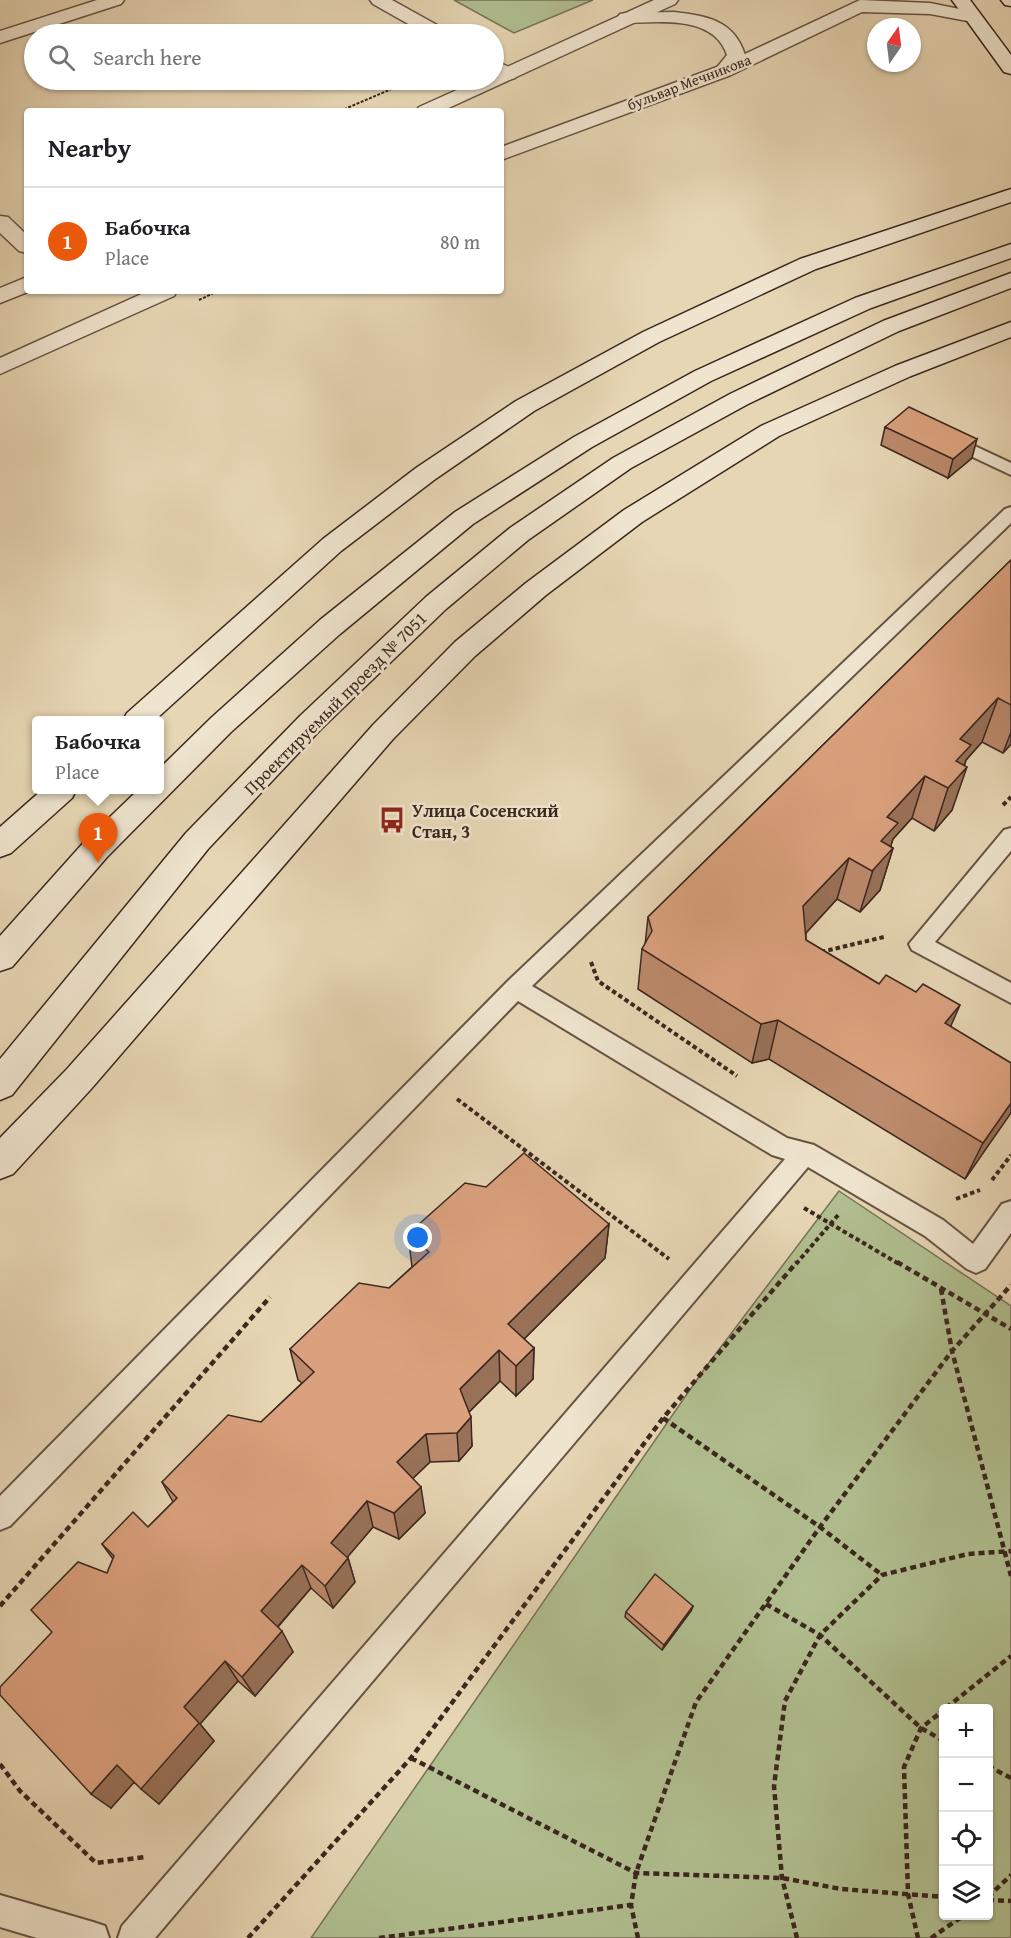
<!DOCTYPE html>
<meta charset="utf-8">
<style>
body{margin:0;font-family:"Gentium Book Plus",serif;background:#f2f2f2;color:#202124}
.controls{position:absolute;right:18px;bottom:18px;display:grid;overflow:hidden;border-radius:6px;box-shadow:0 2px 4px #0004}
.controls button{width:54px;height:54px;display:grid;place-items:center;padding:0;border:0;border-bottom:2px solid #e0e0e0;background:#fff;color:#202124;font:30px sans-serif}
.compass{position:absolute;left:867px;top:18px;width:54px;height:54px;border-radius:50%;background:#fff;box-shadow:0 2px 4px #0004;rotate:14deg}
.you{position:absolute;left:418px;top:1238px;width:21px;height:21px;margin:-15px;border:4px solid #fff;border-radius:50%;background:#1a73e8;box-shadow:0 0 0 9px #1a73e833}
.badge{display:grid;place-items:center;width:39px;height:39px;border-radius:50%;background:#ea580c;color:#fff;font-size:20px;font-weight:700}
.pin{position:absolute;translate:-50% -50px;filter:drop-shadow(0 2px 3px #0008)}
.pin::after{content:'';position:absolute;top:32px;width:21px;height:18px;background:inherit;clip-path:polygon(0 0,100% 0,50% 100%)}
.popup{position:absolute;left:32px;top:716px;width:132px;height:78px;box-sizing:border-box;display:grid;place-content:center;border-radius:6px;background:#fff;filter:drop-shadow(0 2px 4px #0005);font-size:20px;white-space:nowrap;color:#757577}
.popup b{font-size:22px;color:#202124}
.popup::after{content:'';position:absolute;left:50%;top:100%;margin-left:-12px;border:12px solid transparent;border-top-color:#fff}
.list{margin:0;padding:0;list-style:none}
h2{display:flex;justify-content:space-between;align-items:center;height:78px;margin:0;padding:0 24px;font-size:26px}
h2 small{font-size:20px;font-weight:400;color:#757577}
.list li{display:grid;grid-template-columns:39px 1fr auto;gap:18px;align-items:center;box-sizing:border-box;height:108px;padding:0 24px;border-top:2px solid #e0e0e0}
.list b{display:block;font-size:22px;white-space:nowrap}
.list p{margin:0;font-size:20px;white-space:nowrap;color:#757577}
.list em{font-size:20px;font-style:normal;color:#757577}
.icon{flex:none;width:33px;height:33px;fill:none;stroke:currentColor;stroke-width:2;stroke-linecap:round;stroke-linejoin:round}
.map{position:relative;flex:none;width:1011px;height:1938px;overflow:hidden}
.search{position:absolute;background:#fff;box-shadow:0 2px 4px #0004;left:24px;top:24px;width:480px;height:66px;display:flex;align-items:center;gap:15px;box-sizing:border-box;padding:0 21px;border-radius:33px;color:#757577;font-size:22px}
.panel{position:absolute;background:#fff;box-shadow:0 2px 4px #0004;left:24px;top:108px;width:480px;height:186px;border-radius:6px}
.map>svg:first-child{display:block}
</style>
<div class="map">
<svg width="1011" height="1938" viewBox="0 0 1011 1938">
<rect width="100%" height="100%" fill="#e7d6b4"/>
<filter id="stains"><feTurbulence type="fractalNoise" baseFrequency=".00333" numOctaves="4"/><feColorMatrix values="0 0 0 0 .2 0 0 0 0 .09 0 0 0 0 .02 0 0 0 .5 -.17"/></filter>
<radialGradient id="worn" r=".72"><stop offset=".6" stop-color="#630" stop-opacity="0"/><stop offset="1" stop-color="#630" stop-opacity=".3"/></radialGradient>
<path fill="#b1bf90" stroke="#767358" stroke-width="1.5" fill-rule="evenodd" d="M 454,0 L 593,0 L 514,33 Z
M 839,1191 L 1011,1306 L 1011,1938 L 311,1938 L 705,1368 ZM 944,1708 L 988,1708 L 988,1916 L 944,1916 Z"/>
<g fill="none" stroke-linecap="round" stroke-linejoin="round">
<g stroke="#665344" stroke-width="4">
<path id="service" d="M 947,433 L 1011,463 L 1011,475 L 941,442 L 939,438 L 941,434 Z
M 1011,507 L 1011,523 L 532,986 L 787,1138 L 814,1145 L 943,1220 L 973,1244 L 1002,1204 L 1011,1201 L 1011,1233 L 985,1269 L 976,1273 L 967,1269 L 925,1236 L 808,1167 L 155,1938 L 118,1938 L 122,1926 L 785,1159 L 772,1155 L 518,1001 L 10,1526 L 0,1530 L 0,1496 L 508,981 L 1005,509 Z
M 1011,828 L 1011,851 L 935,942 L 1011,983 L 1011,1003 L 912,950 L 909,944 L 1004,830 Z
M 0,1895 L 93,1922 L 105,1926 L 109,1938 L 37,1938 L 0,1927 Z"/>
</g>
<g stroke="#665344" stroke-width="3">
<path id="minor" d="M 97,0 L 124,0 L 121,4 L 0,43 L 0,31 Z
M 370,0 L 392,0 L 446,30 L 448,34 L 426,34 L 373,4 Z
M 674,12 C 707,16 734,20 745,55 C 738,66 732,79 717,75 L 714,71 L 727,55 C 714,15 660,22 626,23 L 620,22 L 617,18 L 620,14 L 626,13 Z
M 494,60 L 515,70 L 518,74 L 515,78 L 508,80 L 494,74 Z
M 0,216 L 8,217 L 27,235 L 27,253 L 19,251 L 0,233 Z"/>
</g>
<g stroke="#665344" stroke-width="3">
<path id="tertiary" d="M 654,0 L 678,0 L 675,4 L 442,111 L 416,111 L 419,107 L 479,80 L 494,80 L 494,73 Z
M 860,0 L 930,3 L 979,13 L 982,17 L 979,21 L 973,22 L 930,14 L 862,12 L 731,75 L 501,160 L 501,147 L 717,67 Z
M 27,277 L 27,291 L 30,291 L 0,303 L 0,288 Z
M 148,291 L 177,291 L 174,296 L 0,374 L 0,358 Z"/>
</g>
<g stroke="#3b271f" stroke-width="3">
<path id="secondary" d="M 952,0 L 970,0 L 1011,55 L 1011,74 L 1004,72 Z
M 1001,0 L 1011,0 L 1011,6 L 1005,5 Z
M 1011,189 L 1011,202 L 816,269 L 659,342 L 534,411 L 434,480 L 341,551 L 155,720 L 123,720 L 127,713 L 323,539 L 416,468 L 516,401 L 643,332 L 800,259 Z
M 1011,244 L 1011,258 L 871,308 L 711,381 L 592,447 L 473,524 L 340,634 L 231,732 L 107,857 L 12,967 L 0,971 L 0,936 L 85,841 L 138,790 L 160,790 L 160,768 L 211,718 L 320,620 L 455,512 L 574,437 L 695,371 L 855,298 Z
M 1011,273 L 1011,288 L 899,331 L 748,404 L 631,468 L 528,540 L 446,609 L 320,730 L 208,849 L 12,1095 L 0,1100 L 0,1059 L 186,833 L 300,716 L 426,597 L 510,528 L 613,458 L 730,394 L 883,321 Z
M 1011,322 L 1011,337 L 911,376 L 779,436 L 642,522 L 546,595 L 475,656 L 393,739 L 91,1089 L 13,1174 L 0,1179 L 0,1138 L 67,1069 L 373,725 L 455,642 L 526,583 L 624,510 L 761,426 L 895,366 Z
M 42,790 L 76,790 L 72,798 L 11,853 L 0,857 L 0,827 Z"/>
</g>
<path stroke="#3b271f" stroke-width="2" stroke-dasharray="3 1.5" stroke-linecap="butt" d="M 340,111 L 408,82
M 199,300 L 218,291"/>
<path stroke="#3b271f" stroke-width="4" stroke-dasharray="4.5 3" stroke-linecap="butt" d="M 1003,805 L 1011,797
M 821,952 L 884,937
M 591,962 L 598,981 L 737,1076
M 457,1099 L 669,1259
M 992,1180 L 1011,1155
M 956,1199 L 980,1190
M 804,1208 L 899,1264
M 796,1264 L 839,1214"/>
<path stroke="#3b271f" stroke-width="4.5" stroke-dasharray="6 4" stroke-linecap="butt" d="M 897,1262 L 1011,1329
M 941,1289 L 952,1351 L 1011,1576
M 663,1418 L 820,1527 L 882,1575
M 766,1604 L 820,1635 L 921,1728 L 944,1741
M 0,1606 L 270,1297
M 946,1708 L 1011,1656
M 411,1758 L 636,1873 L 782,1878 L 841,1889 L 944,1897
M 0,1764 L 20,1791 L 96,1863 L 146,1857
M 988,1766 L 1011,1778
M 988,1897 L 1011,1875
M 988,1900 L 1011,1901
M 248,1938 L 411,1758 L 663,1418 L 797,1262
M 379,1938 L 631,1905
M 638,1938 L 631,1905 L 636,1873 L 696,1702 L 820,1527 L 952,1351 L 1011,1285
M 797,1938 L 782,1878 L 774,1786 L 785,1701 L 820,1635 L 882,1575 L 968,1554 L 1011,1551
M 918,1938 L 908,1894 L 904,1767 L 921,1728 L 944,1710
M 931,1938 L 963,1916"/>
<use href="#service" fill="#efe4ce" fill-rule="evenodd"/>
<use href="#minor" fill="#efe4ce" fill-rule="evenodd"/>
<use href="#tertiary" fill="#efe4ce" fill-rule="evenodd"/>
<use href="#secondary" fill="#efe4ce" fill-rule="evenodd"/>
</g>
<path fill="#bc8a6c" stroke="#3b271f" stroke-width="1.5" d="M 885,427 L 972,458 L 948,478 L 881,445 Z
M 1011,560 L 1011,744 L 1003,753 L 982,742 L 966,760 L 952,810 L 934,831 L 912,818 L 893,839 L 890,847 L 893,848 L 880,890 L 860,912 L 837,899 L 806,933 L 806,940 L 1011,1063 L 1011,1112 L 965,1179 L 769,1059 L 752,1063 L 638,989 L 642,949 L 645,945 L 648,917 Z
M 609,1224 L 605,1258 L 524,1339 L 534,1348 L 533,1379 L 516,1396 L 500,1381 L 469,1412 L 472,1446 L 459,1461 L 430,1462 L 413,1478 L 425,1513 L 399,1539 L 373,1527 L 347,1557 L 348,1558 L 355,1582 L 333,1608 L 311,1588 L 278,1627 L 293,1652 L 255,1696 L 238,1681 L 200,1724 L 214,1741 L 159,1804 L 134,1782 L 111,1808 L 52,1632 L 107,1573 L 113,1559 L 102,1544 L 148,1527 L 173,1502 L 162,1482 L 261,1422 L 302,1383 L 298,1380 L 290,1349 L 389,1288 L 412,1267 L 408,1234 Z
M 693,1606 L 691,1611 L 662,1650 L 625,1617 L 626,1612 Z"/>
<path fill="#997158" stroke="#3b271f" stroke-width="1.5" d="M 977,439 L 972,458 L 948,478 L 953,459 Z
M 998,698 L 982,742 L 966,760 L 961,774 L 967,767 L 952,810 L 934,831 L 948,788 L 960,739 Z
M 1011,732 L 1011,744 L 1003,753 Z
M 925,776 L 912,818 L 893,839 L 889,852 L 893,848 L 880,890 L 860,912 L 877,857 L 887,817 Z
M 849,858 L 837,899 L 793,947 L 803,906 Z
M 960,1005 L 943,1044 L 945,1023 Z
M 778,1020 L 769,1059 L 752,1063 L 761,1024 Z
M 1011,1103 L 1011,1113 L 965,1179 L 983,1143 Z
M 609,1224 L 605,1258 L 508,1355 L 508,1324 Z
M 534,1348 L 533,1379 L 516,1396 L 516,1366 Z
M 499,1350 L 500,1381 L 462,1419 L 460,1389 Z
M 471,1417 L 472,1446 L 459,1461 L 457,1433 Z
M 426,1434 L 430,1462 L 402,1489 L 397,1462 Z
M 421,1487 L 425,1513 L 399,1539 L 394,1513 Z
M 367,1501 L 373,1527 L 339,1567 L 331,1543 Z
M 348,1558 L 355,1582 L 333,1608 L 325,1586 Z
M 302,1565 L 311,1588 L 272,1633 L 261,1611 Z
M 693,1606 L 691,1611 L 662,1650 L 664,1645 Z
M 282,1631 L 293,1652 L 255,1696 L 242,1677 Z
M 225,1661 L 238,1681 L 200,1724 L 214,1741 L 159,1804 L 141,1789 L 184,1707 Z
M 117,1765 L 136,1780 L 111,1808 L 91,1794 Z"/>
<path fill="#dba17e" stroke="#3b271f" stroke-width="1.5" d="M 909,407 L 977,439 L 953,459 L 885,427 Z
M 1011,560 L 1011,705 L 998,698 L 960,739 L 971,745 L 956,761 L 967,767 L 948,788 L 925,776 L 887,817 L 898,823 L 881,841 L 893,848 L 872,871 L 849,858 L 803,906 L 806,940 L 879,984 L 886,975 L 916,992 L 923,984 L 960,1005 L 945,1023 L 1011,1063 L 1011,1103 L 983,1143 L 778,1020 L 761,1024 L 642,949 L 652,931 L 648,917 Z
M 524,1153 L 609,1224 L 508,1324 L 534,1348 L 516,1366 L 499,1350 L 460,1389 L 471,1417 L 457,1433 L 426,1434 L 397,1462 L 421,1487 L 394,1513 L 367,1501 L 331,1543 L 348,1558 L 325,1586 L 302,1565 L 261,1611 L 282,1631 L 242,1677 L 225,1661 L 184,1707 L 199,1723 L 141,1789 L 117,1765 L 91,1794 L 0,1695 L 0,1687 L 52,1632 L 31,1610 L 78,1562 L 107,1573 L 114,1556 L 102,1544 L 133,1512 L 148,1527 L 177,1498 L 162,1482 L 228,1415 L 261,1422 L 314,1372 L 290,1349 L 359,1283 L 389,1288 L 429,1252 L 408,1234 L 465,1183 L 486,1187 Z
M 655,1574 L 693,1606 L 664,1645 L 626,1612 Z"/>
<defs>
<g id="bus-bare" transform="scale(2.07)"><path d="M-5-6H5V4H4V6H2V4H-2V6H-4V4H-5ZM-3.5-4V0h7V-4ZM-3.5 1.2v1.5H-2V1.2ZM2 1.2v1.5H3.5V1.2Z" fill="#8f2418" stroke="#efe4ce" stroke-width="2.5" paint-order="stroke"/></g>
</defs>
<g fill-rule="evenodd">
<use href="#bus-bare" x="392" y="820"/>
</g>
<g text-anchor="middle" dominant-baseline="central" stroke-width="5" stroke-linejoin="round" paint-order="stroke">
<g font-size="15" fill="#3b271f" stroke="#efe4ce">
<text transform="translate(689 82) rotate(-21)">бульвар Мечникова</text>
</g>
<g font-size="18" fill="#3b271f" stroke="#efe4ce">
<text transform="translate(335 703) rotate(-45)">Проектируемый проезд № 7051</text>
</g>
<g font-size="18" font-weight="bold" fill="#3b271f" stroke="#efe4ce" text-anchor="start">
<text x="412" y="810">Улица Сосенский<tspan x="412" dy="21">Стан, 3</tspan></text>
</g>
</g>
<rect width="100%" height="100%" filter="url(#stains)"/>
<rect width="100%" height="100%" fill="url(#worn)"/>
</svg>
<div class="controls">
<button>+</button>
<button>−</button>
<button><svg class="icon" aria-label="locate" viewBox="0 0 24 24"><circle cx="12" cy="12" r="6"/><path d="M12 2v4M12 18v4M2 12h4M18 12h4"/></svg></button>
<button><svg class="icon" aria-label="layers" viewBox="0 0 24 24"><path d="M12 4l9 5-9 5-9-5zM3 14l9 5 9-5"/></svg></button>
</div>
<svg class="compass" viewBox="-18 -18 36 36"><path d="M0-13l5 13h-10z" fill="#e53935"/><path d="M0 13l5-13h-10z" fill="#757577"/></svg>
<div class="you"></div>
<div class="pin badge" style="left:98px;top:863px">1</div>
<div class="popup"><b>Бабочка</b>Place</div>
<div class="search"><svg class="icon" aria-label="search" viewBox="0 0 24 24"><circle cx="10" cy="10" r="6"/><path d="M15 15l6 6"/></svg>Search here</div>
<section class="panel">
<h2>Nearby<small></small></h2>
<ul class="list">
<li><span class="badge">1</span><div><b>Бабочка</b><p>Place</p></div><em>80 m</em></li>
</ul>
</section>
</div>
